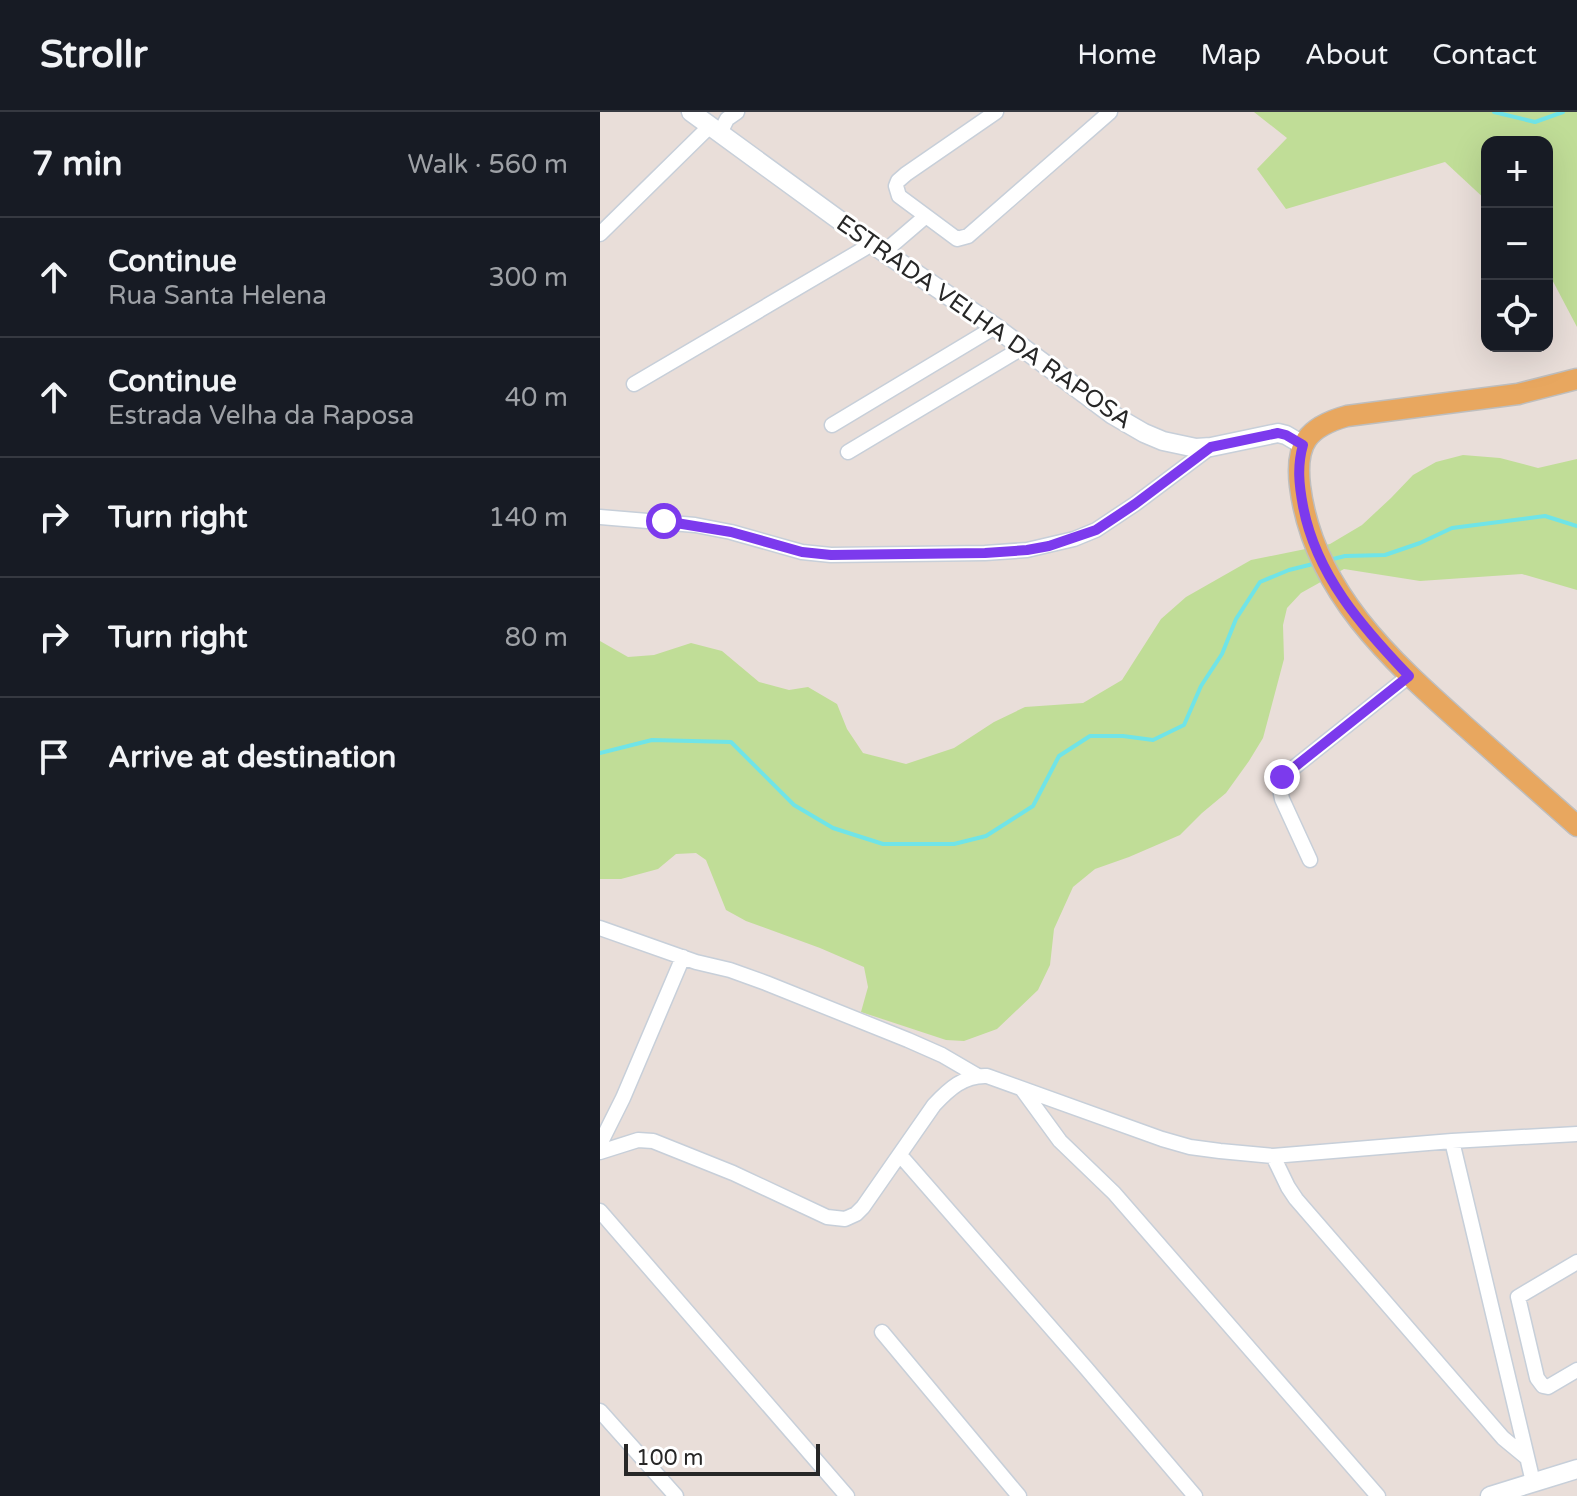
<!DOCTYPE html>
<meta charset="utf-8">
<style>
body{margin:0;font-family:"Varela Round",sans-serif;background:#20242c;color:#f1f3f6}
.controls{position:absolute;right:24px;top:24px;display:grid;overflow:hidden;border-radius:16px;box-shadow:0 8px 32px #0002}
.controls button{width:72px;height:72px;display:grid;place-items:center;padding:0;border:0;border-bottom:2px solid #363941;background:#171b24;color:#f1f3f6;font:40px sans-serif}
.scale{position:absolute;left:24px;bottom:20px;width:196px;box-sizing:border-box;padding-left:8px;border:4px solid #272727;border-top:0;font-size:22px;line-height:28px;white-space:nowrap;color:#272727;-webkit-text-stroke:6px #fff;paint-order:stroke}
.stop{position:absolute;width:24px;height:24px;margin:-18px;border:6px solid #7c3aed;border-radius:50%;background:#fff}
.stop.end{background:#7c3aed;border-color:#fff;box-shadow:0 2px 8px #0008}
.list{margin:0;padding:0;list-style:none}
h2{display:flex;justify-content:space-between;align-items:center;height:104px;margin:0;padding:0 32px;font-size:34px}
h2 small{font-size:26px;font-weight:400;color:#9ea1a6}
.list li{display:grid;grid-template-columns:52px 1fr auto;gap:24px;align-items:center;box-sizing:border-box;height:120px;padding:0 32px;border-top:2px solid #363941}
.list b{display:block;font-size:30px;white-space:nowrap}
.list p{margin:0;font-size:26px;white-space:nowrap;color:#9ea1a6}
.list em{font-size:26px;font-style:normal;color:#9ea1a6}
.icon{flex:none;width:44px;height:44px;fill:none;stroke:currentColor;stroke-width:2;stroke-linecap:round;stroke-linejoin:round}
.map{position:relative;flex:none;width:977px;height:1384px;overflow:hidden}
header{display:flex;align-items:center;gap:48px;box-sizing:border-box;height:112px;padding:0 40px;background:#171b24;border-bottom:2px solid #363941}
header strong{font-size:38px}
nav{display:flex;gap:44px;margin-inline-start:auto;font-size:28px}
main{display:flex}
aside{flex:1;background:#171b24}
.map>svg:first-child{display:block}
</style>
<header>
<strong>Strollr</strong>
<nav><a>Home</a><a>Map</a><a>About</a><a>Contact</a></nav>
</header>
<main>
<aside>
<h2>7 min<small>Walk · 560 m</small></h2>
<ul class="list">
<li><svg class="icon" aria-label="ahead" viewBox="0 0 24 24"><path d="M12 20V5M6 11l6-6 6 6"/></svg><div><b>Continue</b><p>Rua Santa Helena</p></div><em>300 m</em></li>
<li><svg class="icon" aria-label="ahead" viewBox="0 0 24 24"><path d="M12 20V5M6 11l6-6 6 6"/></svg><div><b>Continue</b><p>Estrada Velha da Raposa</p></div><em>40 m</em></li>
<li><svg class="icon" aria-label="right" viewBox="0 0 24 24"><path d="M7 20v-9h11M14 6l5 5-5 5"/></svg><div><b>Turn right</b></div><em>140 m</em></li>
<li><svg class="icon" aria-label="right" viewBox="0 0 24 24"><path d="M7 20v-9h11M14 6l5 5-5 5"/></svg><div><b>Turn right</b></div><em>80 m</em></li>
<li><svg class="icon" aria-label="arrive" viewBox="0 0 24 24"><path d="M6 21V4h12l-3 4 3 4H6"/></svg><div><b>Arrive at destination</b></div></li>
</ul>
</aside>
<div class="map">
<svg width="977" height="1384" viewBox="0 0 977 1384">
<rect width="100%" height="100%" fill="#e9ded9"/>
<path fill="#c0dd97" d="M 654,0 L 977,0 L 977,215 L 947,158 L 947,30 L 887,30 L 887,89 L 845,50 L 686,97 L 657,57 L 687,26 Z
M 863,343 L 900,346 L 938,356 L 977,347 L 977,478 L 922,462 L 820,469 L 744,457 L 701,481 L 687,496 L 683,513 L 684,547 L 663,626 L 649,649 L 626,681 L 602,701 L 580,723 L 529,745 L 495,757 L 473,775 L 454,817 L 450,853 L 438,878 L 397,917 L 364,929 L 346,928 L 261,900 L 268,875 L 264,855 L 220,836 L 146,809 L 126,798 L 106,748 L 96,741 L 76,742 L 58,757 L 21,767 L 0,767 L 0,529 L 28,545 L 54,543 L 91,531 L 122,539 L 159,570 L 189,578 L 208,575 L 237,592 L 247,617 L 263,641 L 306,652 L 354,636 L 394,610 L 425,595 L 483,591 L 522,568 L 561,507 L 586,485 L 651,448 L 730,432 L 762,413 L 791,386 L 813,363 L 836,350 Z"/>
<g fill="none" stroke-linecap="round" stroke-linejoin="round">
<path stroke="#70e4e7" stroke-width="4" d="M 894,0 L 935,10 L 963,0
M 729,448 L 745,444 L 785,443 L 820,431 L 852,416 L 945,404 L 977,414
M 0,641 L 52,628 L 131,630 L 194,693 L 233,716 L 283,732 L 354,732 L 386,724 L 433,694 L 459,644 L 490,624 L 523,624 L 553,628 L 584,613 L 601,574 L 622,542 L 636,507 L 660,470 L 689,458 L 717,451"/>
<g stroke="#c7cfd9" stroke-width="17">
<path id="street" d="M 396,0 L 306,62 L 298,69 L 296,74 L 299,84 L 357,127 L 368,124 L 510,0
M 120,21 L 127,7 L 137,0
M 0,122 L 110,14
M 284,140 L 326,104
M 34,272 L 272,132
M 232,313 L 395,215
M 248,340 L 422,236
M 0,405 L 95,413 L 131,420 L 202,440 L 231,443 L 385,441 L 427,438 L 474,427 L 496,418 L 535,392 L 611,335
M 710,748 L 682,687 L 679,671 L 682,665 L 809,564
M 0,816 L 96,850 L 130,858 L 166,871 L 308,928 L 342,943 L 378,964
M 422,977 L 460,1029 L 514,1081 L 778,1384
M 852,1029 L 933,1370
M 0,1032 L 23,986 L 83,845
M 0,1040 L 38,1028 L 53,1029 L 133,1061 L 227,1105 L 245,1107 L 256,1102 L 263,1095 L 334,993 C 349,977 364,963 387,964 L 562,1027 L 590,1035 L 620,1039 L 673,1044 L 852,1029 L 977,1022
M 300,1043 L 486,1256 L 595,1384
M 673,1044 L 688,1075 L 696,1087 L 903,1326 L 926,1345
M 0,1099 L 247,1384
M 977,1150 L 918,1185 L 937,1266 L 943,1274 L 948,1275 L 977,1258
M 282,1220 L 419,1384
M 0,1299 L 76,1384"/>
</g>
<g stroke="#c7cfd9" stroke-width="21">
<path id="secondary" d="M 91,0 L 272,132 L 395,215 L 513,303 L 544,321 L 563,329 L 596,336 L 611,335 L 678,321 L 686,323 L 703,333
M 890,1384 L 977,1357"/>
</g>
<g stroke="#bebebe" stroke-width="23">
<path id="primary" d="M 977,267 L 918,282 L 747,304 C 707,315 695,332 700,374 C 713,480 793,550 868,617 C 905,650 941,682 977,714"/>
</g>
<use href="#street" stroke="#fff" stroke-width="14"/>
<use href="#secondary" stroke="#fff" stroke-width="18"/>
<use href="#primary" stroke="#e8a75f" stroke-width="20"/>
</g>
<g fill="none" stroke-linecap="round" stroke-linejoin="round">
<path stroke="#7c3aed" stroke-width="10" d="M 64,409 L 131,420 L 202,440 L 231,443 L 385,441 L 427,438 L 449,434 L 496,418 L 535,392 L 611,335 L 678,321 L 686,323 L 703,333 C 697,354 699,373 703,394 C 716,463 762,515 809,564 L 682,665"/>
</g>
<g text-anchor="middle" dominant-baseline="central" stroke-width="6" stroke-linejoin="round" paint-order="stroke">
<g font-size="24" fill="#272727" stroke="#fff">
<text transform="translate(384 210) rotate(35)">ESTRADA VELHA DA RAPOSA</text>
</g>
</g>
</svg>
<div class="controls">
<button>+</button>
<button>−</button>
<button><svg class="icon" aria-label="locate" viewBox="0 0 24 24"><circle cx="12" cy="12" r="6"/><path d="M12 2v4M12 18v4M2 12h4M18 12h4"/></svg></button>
</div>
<div class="scale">100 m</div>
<div class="stop" style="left:64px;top:409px"></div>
<div class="stop end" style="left:682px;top:665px"></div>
</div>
</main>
